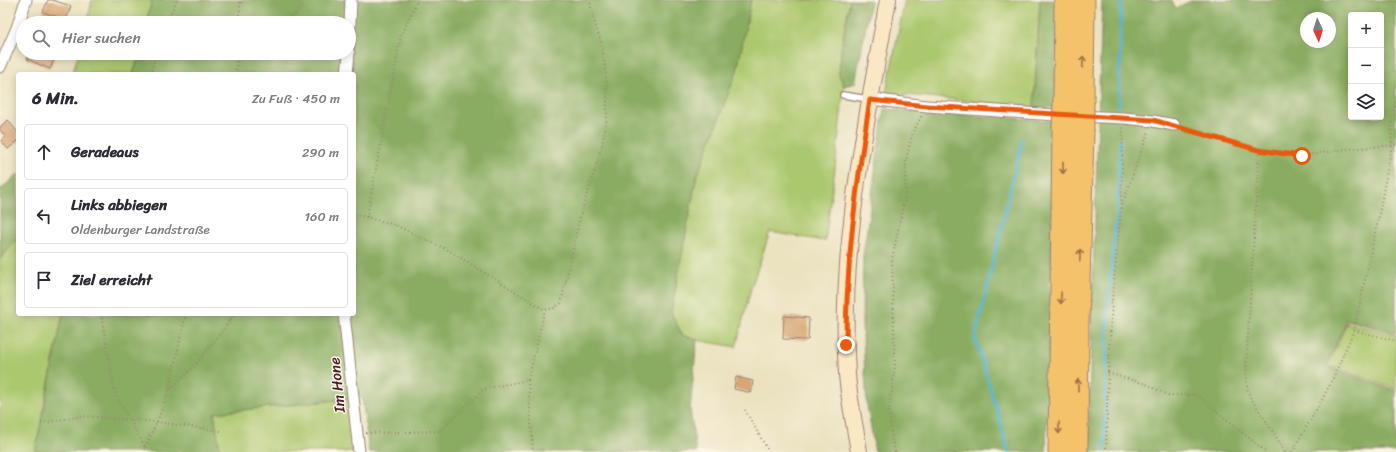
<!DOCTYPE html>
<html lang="de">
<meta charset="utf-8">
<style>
body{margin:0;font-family:Sriracha,sans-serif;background:#f7f7f7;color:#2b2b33}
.controls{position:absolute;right:12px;top:12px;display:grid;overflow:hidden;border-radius:4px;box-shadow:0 2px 10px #0003}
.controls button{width:36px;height:36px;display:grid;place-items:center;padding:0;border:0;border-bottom:1px solid #e1e1e2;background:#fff;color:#2b2b33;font:20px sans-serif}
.compass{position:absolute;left:1300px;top:12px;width:36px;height:36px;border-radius:50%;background:#fff;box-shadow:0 2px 10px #0003;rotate:176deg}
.stop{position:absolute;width:12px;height:12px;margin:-9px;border:3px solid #ea580c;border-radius:50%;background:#fff}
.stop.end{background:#ea580c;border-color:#fff;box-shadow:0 1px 4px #0008}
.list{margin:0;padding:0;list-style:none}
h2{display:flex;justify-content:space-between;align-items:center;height:52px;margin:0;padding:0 16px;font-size:17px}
h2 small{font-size:13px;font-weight:400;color:#7c7c81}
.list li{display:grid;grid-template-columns:26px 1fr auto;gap:12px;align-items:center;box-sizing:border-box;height:56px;margin:0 8px 8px;padding:0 8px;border:1px solid #e1e1e2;border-radius:4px}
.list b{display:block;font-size:15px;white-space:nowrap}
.list p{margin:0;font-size:13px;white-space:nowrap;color:#7c7c81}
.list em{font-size:13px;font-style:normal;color:#7c7c81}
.icon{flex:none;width:22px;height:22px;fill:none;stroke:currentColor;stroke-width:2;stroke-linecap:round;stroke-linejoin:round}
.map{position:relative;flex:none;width:1396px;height:452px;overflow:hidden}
.search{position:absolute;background:#fff;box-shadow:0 2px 10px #0003;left:16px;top:16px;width:340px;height:44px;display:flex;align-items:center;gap:10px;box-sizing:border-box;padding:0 14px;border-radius:22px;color:#7c7c81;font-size:15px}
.panel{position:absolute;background:#fff;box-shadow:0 2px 10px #0003;left:16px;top:72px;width:340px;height:244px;border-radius:4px}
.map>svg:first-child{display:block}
</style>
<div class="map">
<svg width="1396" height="452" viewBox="0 0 1396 452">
<rect width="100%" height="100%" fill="#fcf5e5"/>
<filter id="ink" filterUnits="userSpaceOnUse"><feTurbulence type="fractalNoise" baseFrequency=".025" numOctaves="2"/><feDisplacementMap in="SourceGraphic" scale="8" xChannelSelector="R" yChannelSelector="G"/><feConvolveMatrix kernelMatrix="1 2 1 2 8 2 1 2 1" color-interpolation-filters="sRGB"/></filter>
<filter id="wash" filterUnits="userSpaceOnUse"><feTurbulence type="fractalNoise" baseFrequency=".012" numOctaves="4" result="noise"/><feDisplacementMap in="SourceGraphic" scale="16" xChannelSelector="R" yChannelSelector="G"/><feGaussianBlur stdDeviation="0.9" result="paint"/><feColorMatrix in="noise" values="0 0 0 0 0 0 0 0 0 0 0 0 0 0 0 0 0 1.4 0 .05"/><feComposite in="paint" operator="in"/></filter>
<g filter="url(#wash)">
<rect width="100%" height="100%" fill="#ebe2c0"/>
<path fill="#acc86e" stroke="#7b744c" d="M 92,0 L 152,0 L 146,23 L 87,23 Z
M 751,0 L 850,0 L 842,43 L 839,74 L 844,86 L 836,161 L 825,241 L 770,232 L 751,288 L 736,347 L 697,340 L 682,335 L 671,313 L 696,179 L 737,70 Z
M 905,0 L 1040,0 L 1034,107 L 886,93 Z
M 79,53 L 140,53 L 133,74 L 72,74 Z
M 18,238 L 18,314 L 63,314 L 35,452 L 0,452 L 0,259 Z
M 1347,323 L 1396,335 L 1396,389 L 1328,365 Z
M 348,399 L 353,451 L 344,452 L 220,452 L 214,413 Z"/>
<path fill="#89ac61" stroke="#6a6646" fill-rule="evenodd" d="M 152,0 L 751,0 L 737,70 L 696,179 L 671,313 L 682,335 L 697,340 L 690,409 L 696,452 L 369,452 L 362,397 L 214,413 L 220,452 L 35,452 L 63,314 L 354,314 L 354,74 L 133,74 L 140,53 L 349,53 L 349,23 L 146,23 Z
M 850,0 L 871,0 L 855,83 L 844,86 L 839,74 L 842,43 Z
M 1040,0 L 1057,0 L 1055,108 L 1034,107 Z
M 1102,0 L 1171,0 L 1176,8 L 1193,0 L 1396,0 L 1396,333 L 1347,320 L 1326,366 L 1396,391 L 1396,452 L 1088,452 L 1089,401 ZM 1351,15 L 1381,15 L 1381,117 L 1351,117 ZM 1306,18 L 1330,18 L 1330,42 L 1306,42 Z
M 884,109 L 1055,121 L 1046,452 L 875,452 L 867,405 L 862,324 L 863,257 Z
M 18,174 L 18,238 L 0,259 L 0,190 Z"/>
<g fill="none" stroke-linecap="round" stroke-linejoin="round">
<path stroke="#51b3d0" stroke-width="3" d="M 1119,107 L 1121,0
M 1009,452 L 975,337 L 1022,140
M 1104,452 L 1108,300 L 1117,211 L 1120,140"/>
</g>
<g id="blocks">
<path fill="#d8a673" d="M 48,0 L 52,0 L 71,6 L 65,23 L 56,23 L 58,17 L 43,12 Z
M 29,53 L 51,53 L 56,55 L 50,69 L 27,59 Z
M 8,120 L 18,133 L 18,141 L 8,149 L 1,141 L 6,137 L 0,130 L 0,127 Z
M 784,316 L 809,318 L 808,340 L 783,339 Z
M 736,377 L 753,381 L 751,393 L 734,389 Z"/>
</g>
</g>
<g filter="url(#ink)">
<use href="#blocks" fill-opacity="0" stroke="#9a8076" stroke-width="1"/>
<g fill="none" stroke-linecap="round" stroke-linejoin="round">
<g stroke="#9a8076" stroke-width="8">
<path id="lane" d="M 843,95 L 868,99"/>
</g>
<g stroke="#9a8076" stroke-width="13">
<path id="street" d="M 349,45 L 351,0
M 0,67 L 17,28 L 26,0
M 347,74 L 349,53
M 870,99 L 927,106 L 1055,115 L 1124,118 L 1153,121 L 1174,125
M 344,314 L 359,452"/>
</g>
<g stroke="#9a8076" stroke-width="18">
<path id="secondary" d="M 859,452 C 855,426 849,400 847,374 C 839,249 866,123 888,0"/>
</g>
<g stroke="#9a8076" stroke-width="23">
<path id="highway" d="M 1064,101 L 1065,0
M 1083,101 L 1084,0
M 1059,452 L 1063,129
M 1077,452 L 1078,323 L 1083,132"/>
</g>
<path stroke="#9a8076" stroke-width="2" stroke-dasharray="1 3" stroke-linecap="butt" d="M 166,23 L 177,0
M 238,23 L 241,0
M 273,23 C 286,20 301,16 303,0
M 151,74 L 156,53
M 236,74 L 237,53
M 1183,128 L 1259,150 L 1302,156 L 1346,149 L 1396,145
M 1259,150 L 1246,369 L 1247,388 L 1250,397 L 1274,433 L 1285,452
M 1122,205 L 1149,130
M 354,214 L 395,225 L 450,251 L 545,310 L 554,308 L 561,303 L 580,217 L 602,146 L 607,118 L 607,84 L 602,46 L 591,10 L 590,0
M 367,217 L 401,36 L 417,0
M 101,314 L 115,394 L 145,447 L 144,452
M 1354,330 L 1396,341
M 1108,373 L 1146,384 L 1168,395 L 1197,395 L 1266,452
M 528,380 L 533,452
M 169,389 L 186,314
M 745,410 L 769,452
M 41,423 L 84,416 L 157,422 L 221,431
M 366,433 L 440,431 L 484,389 L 528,380 L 545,310
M 145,447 L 157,422 L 169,390 L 186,375 L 197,363 L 235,314
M 895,452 L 892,440 L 889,409 L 895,367 L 892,259 L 905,197 L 906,160 L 913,132 L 922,115
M 1106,452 L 1108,373 L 1112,301 L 1121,208 L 1123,127
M 1292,452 L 1321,402 L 1334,376 L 1354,330 L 1378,220 L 1392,144 L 1391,131 L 1396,100"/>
<use href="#lane" stroke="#fff" stroke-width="5.5"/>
<use href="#street" stroke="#fff" stroke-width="11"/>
<use href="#secondary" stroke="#fae7c3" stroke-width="16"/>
<use href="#highway" stroke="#f3c26a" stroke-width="21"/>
<g stroke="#9a8076" stroke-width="23" stroke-linecap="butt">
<path id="highway-bridge" d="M 1063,129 L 1064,101
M 1083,132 L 1083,101"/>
</g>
<use href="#highway-bridge" stroke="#f3c26a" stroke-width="21"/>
</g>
<defs><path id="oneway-shaft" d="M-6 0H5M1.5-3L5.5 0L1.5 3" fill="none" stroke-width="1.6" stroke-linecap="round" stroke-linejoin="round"/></defs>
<g stroke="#9e704a">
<use href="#oneway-shaft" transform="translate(1083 62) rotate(-89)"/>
<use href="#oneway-shaft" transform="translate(1063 168) rotate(91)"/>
<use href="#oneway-shaft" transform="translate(1080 255) rotate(-89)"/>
<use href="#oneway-shaft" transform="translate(1061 298) rotate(91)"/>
<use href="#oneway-shaft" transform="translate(1078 385) rotate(-90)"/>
<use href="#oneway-shaft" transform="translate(1059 428) rotate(91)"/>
</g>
</g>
<g fill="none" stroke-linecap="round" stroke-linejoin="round" filter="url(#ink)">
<path stroke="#ea580c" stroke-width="5" d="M 846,345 C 846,262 857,181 870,100 L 927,106 L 1153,120 L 1258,150 L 1302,156"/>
</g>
<g text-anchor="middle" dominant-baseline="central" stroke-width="3" stroke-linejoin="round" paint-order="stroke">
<g font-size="15" fill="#4a1f2b" stroke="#fcf5e5">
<text transform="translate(337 385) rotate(-96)">Im Hone</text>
</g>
</g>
</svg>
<div class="controls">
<button>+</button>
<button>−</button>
<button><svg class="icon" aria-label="layers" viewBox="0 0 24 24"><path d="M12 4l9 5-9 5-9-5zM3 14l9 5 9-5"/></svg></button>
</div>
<svg class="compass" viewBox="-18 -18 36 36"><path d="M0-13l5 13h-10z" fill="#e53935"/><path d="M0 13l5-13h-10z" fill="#7c7c81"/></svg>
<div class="stop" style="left:1302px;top:156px"></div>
<div class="stop end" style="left:846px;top:345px"></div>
<div class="search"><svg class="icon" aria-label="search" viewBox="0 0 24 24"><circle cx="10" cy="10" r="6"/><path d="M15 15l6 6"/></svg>Hier suchen</div>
<section class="panel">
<h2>6 Min.<small>Zu Fuß · 450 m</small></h2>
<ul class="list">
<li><svg class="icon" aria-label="ahead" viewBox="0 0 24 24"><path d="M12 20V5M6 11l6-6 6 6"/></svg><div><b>Geradeaus</b></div><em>290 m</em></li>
<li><svg class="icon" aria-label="left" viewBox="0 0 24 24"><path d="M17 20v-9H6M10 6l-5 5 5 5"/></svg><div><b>Links abbiegen</b><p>Oldenburger Landstraße</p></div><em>160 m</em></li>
<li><svg class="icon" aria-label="arrive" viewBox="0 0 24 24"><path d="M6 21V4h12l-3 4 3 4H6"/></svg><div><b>Ziel erreicht</b></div></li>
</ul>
</section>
</div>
